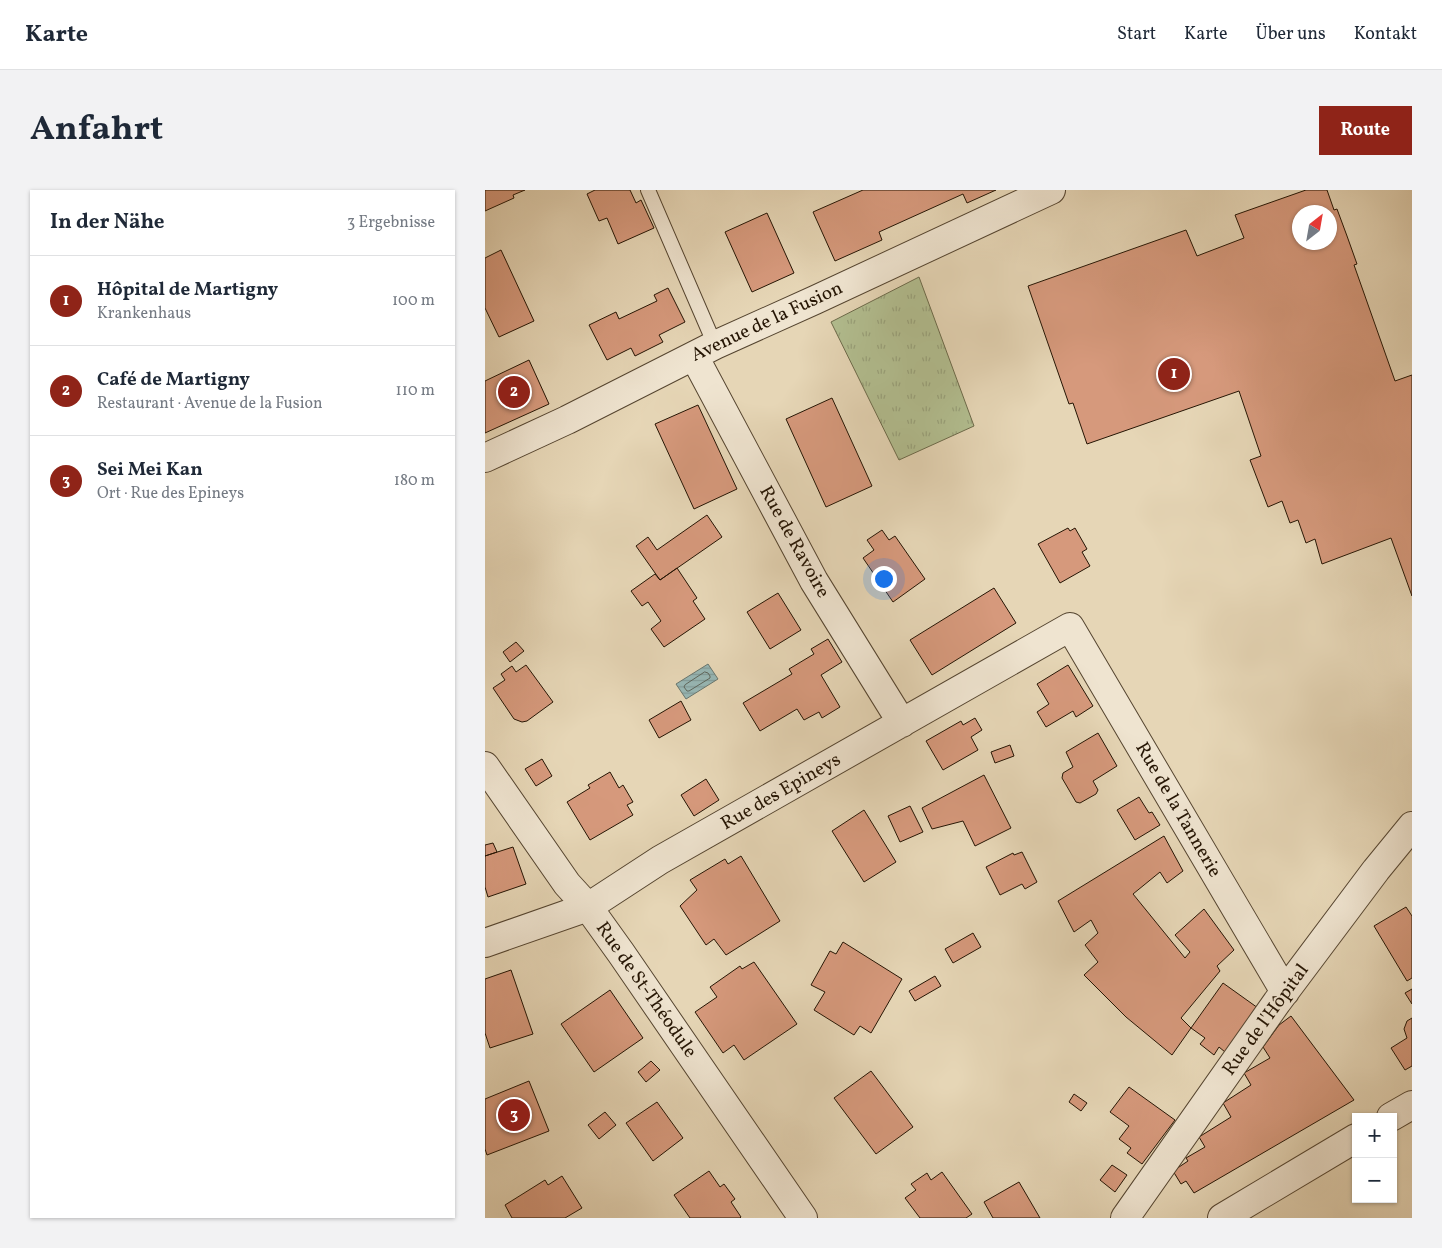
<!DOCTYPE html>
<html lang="de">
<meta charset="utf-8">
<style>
body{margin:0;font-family:Vollkorn,serif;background:#f2f2f3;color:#1f2937}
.controls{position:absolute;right:15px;bottom:15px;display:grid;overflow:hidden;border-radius:0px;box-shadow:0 1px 4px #0004}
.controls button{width:45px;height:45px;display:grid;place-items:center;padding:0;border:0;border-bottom:1px solid #e0e1e3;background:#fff;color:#1f2937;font:25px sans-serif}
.compass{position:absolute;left:807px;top:15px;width:45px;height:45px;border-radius:50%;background:#fff;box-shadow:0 1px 4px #0004;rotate:31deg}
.you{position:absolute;left:398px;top:388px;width:18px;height:18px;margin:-12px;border:4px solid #fff;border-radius:50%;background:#1a73e8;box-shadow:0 0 0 8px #1a73e833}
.badge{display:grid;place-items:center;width:32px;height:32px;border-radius:50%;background:#8f2418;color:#fff;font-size:16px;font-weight:700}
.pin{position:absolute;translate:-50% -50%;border:2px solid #fff;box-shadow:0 1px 5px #0006}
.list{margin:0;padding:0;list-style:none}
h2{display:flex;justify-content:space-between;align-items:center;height:65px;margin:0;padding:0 20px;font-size:21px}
h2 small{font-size:16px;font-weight:400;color:#747a83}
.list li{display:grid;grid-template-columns:32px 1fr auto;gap:15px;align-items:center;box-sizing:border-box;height:90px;padding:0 20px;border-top:1px solid #e0e1e3}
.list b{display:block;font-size:19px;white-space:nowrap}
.list p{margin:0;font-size:16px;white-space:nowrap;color:#747a83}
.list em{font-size:16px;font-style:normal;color:#747a83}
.map{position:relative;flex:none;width:927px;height:1028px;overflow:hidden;border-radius:0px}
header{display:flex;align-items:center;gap:30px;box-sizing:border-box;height:70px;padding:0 25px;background:#fff;border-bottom:1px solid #e0e1e3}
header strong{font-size:24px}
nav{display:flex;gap:28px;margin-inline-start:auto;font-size:18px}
.intro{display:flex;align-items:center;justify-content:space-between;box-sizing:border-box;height:120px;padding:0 30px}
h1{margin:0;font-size:35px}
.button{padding:12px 22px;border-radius:0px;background:#8f2418;color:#fff;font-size:18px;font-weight:700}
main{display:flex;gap:30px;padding:0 30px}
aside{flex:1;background:#fff;border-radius:0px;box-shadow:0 1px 4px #0004}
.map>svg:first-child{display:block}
</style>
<header>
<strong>Karte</strong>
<nav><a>Start</a><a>Karte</a><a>Über uns</a><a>Kontakt</a></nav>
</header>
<div class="intro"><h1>Anfahrt</h1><a class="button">Route</a></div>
<main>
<aside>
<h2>In der Nähe<small>3 Ergebnisse</small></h2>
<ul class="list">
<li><span class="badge">1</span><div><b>Hôpital de Martigny</b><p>Krankenhaus</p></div><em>100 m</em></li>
<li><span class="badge">2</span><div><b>Café de Martigny</b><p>Restaurant · Avenue de la Fusion</p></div><em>110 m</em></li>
<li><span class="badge">3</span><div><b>Sei Mei Kan</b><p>Ort · Rue des Epineys</p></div><em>180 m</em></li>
</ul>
</aside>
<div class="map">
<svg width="927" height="1028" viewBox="0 0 927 1028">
<defs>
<pattern id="grass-tufts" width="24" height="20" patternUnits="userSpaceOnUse" patternTransform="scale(1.25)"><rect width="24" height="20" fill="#b2be90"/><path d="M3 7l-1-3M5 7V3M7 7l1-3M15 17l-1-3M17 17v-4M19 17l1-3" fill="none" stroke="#99a27b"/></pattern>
<pattern id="water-rules" width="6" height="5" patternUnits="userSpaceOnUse" patternTransform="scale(1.25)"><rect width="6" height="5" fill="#97b7b5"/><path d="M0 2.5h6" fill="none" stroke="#829c9a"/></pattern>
</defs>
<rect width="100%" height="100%" fill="#e6d6b6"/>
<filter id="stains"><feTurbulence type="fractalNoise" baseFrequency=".004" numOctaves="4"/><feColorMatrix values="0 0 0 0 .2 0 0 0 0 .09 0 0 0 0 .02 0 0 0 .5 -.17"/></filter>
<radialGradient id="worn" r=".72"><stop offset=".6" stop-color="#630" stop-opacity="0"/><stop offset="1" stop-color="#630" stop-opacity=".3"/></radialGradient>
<path fill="url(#grass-tufts)" stroke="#6c6a4a" d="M 434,87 L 489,236 L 414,270 L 346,132 Z"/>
<path fill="url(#water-rules)" stroke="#69766e" d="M 223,474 L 233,489 L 201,509 L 191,494 Z"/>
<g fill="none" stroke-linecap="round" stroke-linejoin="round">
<path stroke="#5e665c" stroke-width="1" d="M 220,482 L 223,483 L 225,486 L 225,488 L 204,501 L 202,501 L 199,497 L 200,495 Z"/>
</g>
<path fill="#d6997c" stroke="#251504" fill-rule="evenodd" d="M 0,0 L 40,0 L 28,5 L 29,8 L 0,21 Z
M 110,0 L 145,0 L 151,13 L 156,10 L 169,38 L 133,54 L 122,28 L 114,31 L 102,4 Z
M 378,0 L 511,0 L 482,13 L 478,4 L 394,42 L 397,50 L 350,71 L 328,22 Z
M 821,0 L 842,0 L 849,20 L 852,19 L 862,46 L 872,74 L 869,75 L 910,191 L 927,185 L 927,406 L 906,348 L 837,374 L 830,349 L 821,353 L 813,330 L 805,333 L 797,311 L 783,317 L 765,270 L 776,266 L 754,201 L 602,254 L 588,213 L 584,214 L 543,96 L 701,40 L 712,66 L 759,48 L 750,25 ZM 814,22 L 844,22 L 844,52 L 814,52 Z
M 282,23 L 309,83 L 267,102 L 240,42 Z
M 16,60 L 49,131 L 14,147 L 0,118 L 0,68 Z
M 183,98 L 200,132 L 174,145 L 178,152 L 150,166 L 146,158 L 122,170 L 104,135 L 131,122 L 134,129 L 172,111 L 169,105 Z
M 44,170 L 64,214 L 0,243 L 0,191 Z
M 347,208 L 387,296 L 341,317 L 301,229 Z
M 213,215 L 252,299 L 209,319 L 170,234 Z
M 222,325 L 237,347 L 175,390 L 151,356 L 163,347 L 172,360 Z
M 583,338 L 585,341 L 590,338 L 602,359 L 597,362 L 605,376 L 575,393 L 553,354 Z
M 397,340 L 404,350 L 410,346 L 440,389 L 408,412 L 378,368 L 389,360 L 382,350 Z
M 192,378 L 212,408 L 208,411 L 220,429 L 179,457 L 166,439 L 176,431 L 163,412 L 157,416 L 146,401 L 170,384 L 175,390 Z
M 509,398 L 531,433 L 447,485 L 425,450 Z
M 293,403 L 316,440 L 285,459 L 262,422 Z
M 343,449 L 357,472 L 336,485 L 355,517 L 337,528 L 334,522 L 319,530 L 312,519 L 275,541 L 258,513 L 307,484 L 304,479 L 329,464 L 326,459 Z
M 31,452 L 39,461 L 25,472 L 18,462 Z
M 41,475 L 68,512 L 42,531 L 37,532 L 29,529 L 8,498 L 20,490 L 16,484 L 27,476 L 31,482 Z
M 583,475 L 608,516 L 591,527 L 588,521 L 561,537 L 552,522 L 564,514 L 552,494 Z
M 196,511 L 206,530 L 174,548 L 164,530 Z
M 490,528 L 497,540 L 486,547 L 493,560 L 458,580 L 441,551 L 476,531 L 478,535 Z
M 613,543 L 632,576 L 608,591 L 613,600 L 611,604 L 595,613 L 591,612 L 577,588 L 578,583 L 588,577 L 581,562 Z
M 525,555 L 529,566 L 510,573 L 506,562 Z
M 57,569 L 67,586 L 51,596 L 40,579 Z
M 125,582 L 134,598 L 138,595 L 148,612 L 142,615 L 148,625 L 105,650 L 82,612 L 105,598 L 103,595 Z
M 499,585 L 526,638 L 490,656 L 478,631 L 447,639 L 437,618 Z
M 221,589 L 234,610 L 209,626 L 196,605 Z
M 654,607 L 664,623 L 667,622 L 675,635 L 650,650 L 632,620 Z
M 425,616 L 438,642 L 415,652 L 403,626 Z
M 379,620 L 411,672 L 379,692 L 347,641 Z
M 679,646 L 698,681 L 682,693 L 675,682 L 648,704 L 700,768 L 705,762 L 690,745 L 719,719 L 749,760 L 732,776 L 735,781 L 696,828 L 706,838 L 687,865 L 641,827 L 599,785 L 613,772 L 600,755 L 613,743 L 606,730 L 589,742 L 573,711 Z
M 8,653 L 12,662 L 0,666 L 0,655 Z
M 28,657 L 41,694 L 3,707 L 0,697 L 0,666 Z
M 537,662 L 552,692 L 540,699 L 537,694 L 515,705 L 501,677 L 528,663 L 529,665 Z
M 256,666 L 295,731 L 241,765 L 229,749 L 221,755 L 195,716 L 212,700 L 205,690 L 240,669 L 243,674 Z
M 921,717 L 927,726 L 927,788 L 922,791 L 889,736 Z
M 488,743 L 496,757 L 468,773 L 460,759 Z
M 358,752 L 417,789 L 386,843 L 375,836 L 369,845 L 329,820 L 340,802 L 326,795 L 345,761 L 351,764 Z
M 269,772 L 312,834 L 259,870 L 249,855 L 238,863 L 210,822 L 232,807 L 225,797 L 255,776 L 257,779 Z
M 26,780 L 48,844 L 5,858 L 0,843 L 0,789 Z
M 450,786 L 456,796 L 430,811 L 424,801 Z
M 738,793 L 773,818 L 740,862 L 734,857 L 729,865 L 715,854 L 720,848 L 706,838 Z
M 927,799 L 927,814 L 920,803 Z
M 125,800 L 158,848 L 109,882 L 76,834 Z
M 806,826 L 869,910 L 709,1003 L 701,991 L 696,994 L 688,981 L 703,971 L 701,968 L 720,957 L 714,947 L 746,927 L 738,913 L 766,895 L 759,883 L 785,868 L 778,857 L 794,835 Z
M 927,828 L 927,876 L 920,880 L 906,858 L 922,848 L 919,839 L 922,831 Z
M 166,871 L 175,880 L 161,892 L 153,882 Z
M 386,881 L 428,937 L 391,964 L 349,908 Z
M 44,891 L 64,941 L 2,965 L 0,959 L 0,909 Z
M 644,897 L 690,930 L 657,974 L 642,963 L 646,958 L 634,949 L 644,936 L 625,922 Z
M 589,904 L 602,913 L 596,921 L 584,912 Z
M 172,912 L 198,948 L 168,971 L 141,933 Z
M 120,922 L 131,935 L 114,949 L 103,935 Z
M 627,975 L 642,985 L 630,1002 L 615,990 Z
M 224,981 L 235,997 L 239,994 L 250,1009 L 246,1012 L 256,1027 L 255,1028 L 205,1028 L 189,1005 Z
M 457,982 L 487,1024 L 481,1028 L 435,1028 L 420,1008 L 431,1000 L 426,994 L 442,983 L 446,990 Z
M 77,986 L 97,1018 L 80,1028 L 27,1028 L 20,1015 L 60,990 L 63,995 Z
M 534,992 L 555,1028 L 508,1028 L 499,1012 Z"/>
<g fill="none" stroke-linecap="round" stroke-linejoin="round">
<g stroke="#554530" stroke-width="16">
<path id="service" d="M 163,0 L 230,155"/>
</g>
<g stroke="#554530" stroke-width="30">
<path id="minor" d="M 209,166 L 329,391 L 417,533
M 0,268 L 82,230 L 230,155 L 330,110 L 566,0
M 0,576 L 82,694 L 103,717 L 136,763 L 318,1028
M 0,753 L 103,717 L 175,670 L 585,437 L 800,802
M 640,1028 L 792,812 L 891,680 L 927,636"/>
</g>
<g stroke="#554530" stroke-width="30">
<path id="tertiary" d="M 906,927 L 927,915
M 737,1028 L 871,948"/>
</g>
<use href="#service" stroke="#efe4d0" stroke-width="14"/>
<use href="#minor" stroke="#efe4d0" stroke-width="28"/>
<use href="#tertiary" stroke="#efe4d0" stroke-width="28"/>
</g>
<g text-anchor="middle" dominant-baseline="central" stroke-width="4" stroke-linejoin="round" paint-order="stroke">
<g font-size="19" fill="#251504" stroke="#efe4d0">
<text transform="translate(282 132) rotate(-25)">Avenue de la Fusion</text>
<text transform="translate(309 352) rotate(61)">Rue de Ravoire</text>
<text transform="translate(296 602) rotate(-30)">Rue des Epineys</text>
<text transform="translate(693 620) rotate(60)">Rue de la Tannerie</text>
<text transform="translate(161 800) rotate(55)">Rue de St-Théodule</text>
<text transform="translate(781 830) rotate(-54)">Rue de l'Hôpital</text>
</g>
</g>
<rect width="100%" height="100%" filter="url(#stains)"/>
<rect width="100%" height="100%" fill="url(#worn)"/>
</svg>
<div class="controls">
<button>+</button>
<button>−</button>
</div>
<svg class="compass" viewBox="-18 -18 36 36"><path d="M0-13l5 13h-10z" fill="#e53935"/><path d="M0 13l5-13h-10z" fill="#747a83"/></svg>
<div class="you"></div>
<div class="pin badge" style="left:689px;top:184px">1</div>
<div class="pin badge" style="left:29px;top:202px">2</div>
<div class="pin badge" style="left:29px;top:925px">3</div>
</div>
</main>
